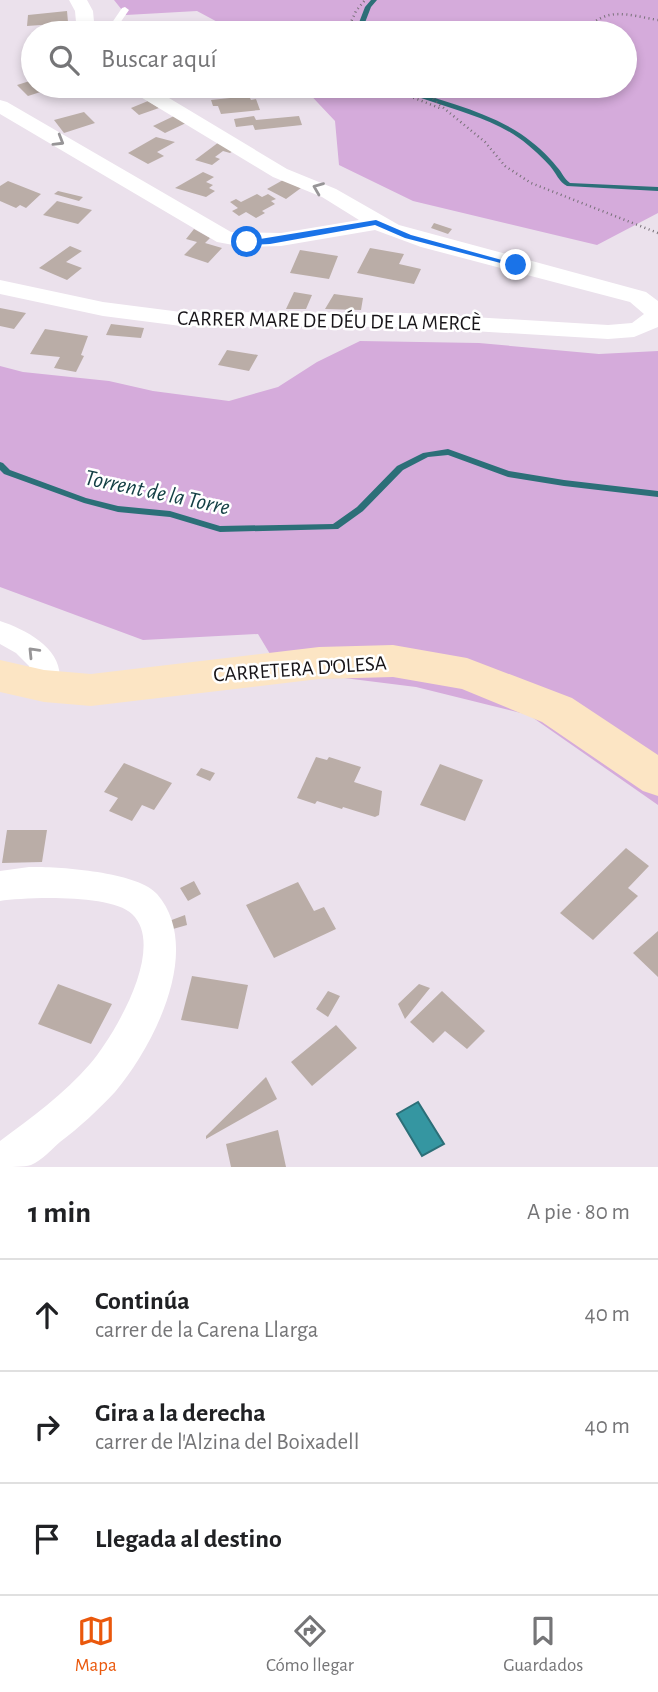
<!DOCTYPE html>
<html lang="es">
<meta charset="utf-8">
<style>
body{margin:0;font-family:"Alegreya Sans",sans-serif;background:#f6f6f6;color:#202124}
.stop{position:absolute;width:21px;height:21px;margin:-16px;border:5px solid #1a73e8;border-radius:50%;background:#fff}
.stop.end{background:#1a73e8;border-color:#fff;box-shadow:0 2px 7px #0008}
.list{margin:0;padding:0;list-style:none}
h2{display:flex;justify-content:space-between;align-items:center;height:91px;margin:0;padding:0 28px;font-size:30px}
h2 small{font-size:23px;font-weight:400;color:#757577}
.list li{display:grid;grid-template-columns:46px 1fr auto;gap:21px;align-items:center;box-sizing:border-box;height:112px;padding:0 28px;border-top:2px solid #e0e0e0}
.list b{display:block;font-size:26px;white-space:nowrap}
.list p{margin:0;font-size:23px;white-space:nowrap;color:#757577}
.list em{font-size:23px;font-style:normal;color:#757577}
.icon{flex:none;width:38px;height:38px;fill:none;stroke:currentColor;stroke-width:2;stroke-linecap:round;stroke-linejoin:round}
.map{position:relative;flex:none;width:658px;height:1167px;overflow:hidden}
.search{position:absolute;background:#fff;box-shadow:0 4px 10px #0003;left:21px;right:21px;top:21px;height:77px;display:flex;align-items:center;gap:18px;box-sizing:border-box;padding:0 24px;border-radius:38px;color:#757577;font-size:26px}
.sheet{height:427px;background:#fff}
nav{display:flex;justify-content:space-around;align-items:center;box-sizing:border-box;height:98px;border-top:2px solid #e0e0e0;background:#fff;font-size:19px;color:#757577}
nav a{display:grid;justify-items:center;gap:4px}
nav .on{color:#ea580c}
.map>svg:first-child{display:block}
</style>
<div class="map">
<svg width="658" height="1167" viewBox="0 0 658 1167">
<rect width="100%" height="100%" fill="#ebe1ec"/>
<path fill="#d5abdb" d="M 114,0 L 658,0 L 658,213 L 597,245 L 413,201 L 339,165 L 335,121 L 302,86 L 625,86 L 625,33 L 238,33 L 197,11 L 126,15 Z
M 360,341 L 479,343 L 599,354 L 658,351 L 658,805 L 529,715 L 416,687 L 344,678 L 285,679 L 258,634 L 143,640 L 0,587 L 0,366 L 23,372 L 109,381 L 153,391 L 229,401 L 278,387 L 317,362 Z"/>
<path fill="#3596a1" stroke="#2c6f78" stroke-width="2" d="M 418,1102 L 444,1144 L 422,1156 L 397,1114 Z"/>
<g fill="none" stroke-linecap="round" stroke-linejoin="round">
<path fill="#2c6f78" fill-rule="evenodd" d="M 371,0 L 377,0 L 371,7 L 361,33 L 355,33 L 365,7 Z
M 392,86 L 400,86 C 439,101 485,110 521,134 C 534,143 547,154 557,167 C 562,172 564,179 570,183 L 658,187 L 658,191 L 567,186 C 559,182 556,173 550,166 C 539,154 527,143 513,134 C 487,118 456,110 427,100 C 415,96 403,92 392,86 Z
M 448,449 L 509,471 L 564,480 L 658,491 L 658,497 L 564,486 L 508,477 L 448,455 L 428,457 L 403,470 L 363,511 L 338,529 L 220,532 L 170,517 L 118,512 L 84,503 L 4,474 L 0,470 L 0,462 L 3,463 L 10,470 L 86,498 L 118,506 L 170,511 L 220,526 L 333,524 L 357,507 L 397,466 L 423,453 Z"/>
</g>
<path fill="#baada7" d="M 67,11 L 68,22 L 63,23 L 62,26 L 55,26 L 55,24 L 27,26 L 28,15 Z
M 33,80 L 33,86 L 59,86 L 28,96 L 17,85 Z
M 185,86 L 202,86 L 204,92 L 187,93 Z
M 249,96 L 251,100 L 256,99 L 260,110 L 221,114 L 218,106 L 213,106 L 211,100 Z
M 148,101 L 159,108 L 139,115 L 131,108 Z
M 84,112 L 95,123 L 64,133 L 54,120 Z
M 174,116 L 186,123 L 165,133 L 153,126 Z
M 254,116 L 256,120 L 299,116 L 302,125 L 255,130 L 253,125 L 236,127 L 234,119 Z
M 156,137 L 175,142 L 157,152 L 164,156 L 148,164 L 128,153 Z
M 219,142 L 233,151 L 230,153 L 223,151 L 215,157 L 220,159 L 212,165 L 195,160 Z
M 203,172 L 214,177 L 206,182 L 213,185 L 209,188 L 215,191 L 206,197 L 175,188 Z
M 283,180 L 301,188 L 286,199 L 267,189 Z
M 8,181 L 41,194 L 26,208 L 20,205 L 16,208 L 0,201 L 0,186 Z
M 58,191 L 83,197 L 79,201 L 54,194 Z
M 257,194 L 262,197 L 268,194 L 276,199 L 271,201 L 275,204 L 262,211 L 265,213 L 256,218 L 246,212 L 239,216 L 232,211 L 238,208 L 230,202 L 236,199 L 241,202 Z
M 57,201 L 92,210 L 78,224 L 43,215 Z
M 434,223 L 452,229 L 448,234 L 431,228 Z
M 194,229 L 210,238 L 205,243 L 222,248 L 208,263 L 184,255 L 197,242 L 186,239 Z
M 70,246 L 82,251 L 66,262 L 82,268 L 67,280 L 39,268 Z
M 370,248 L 404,254 L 399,264 L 421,269 L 414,284 L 357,273 Z
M 300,250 L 338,256 L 329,279 L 290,273 Z
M 294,292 L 312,295 L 306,309 L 286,309 Z
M 334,294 L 363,298 L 361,310 L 325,309 Z
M 0,308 L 26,313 L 14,329 L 0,326 Z
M 111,324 L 144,328 L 141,338 L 106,335 Z
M 45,329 L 88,336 L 81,355 L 84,356 L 76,372 L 54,368 L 60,357 L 30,354 Z
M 227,350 L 258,355 L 249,371 L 218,365 Z
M 316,757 L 327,760 L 329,757 L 361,767 L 354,782 L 382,791 L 379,815 L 375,817 L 343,807 L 342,809 L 317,801 L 315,804 L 297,798 Z
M 124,763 L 172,783 L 154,810 L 142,805 L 132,821 L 109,811 L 118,798 L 104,792 Z
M 440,764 L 483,780 L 465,821 L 420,805 Z
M 201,768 L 215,773 L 210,781 L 196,775 Z
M 7,830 L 47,830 L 42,862 L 2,863 Z
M 626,848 L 649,866 L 628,888 L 638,896 L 593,940 L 560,913 Z
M 194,881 L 201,894 L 188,901 L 180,888 Z
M 298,882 L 314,911 L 324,907 L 336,929 L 274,958 L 246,905 Z
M 185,915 L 187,925 L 173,929 L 169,921 Z
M 658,931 L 658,977 L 633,953 Z
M 192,976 L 248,985 L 238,1029 L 181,1020 Z
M 58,984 L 112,1004 L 91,1044 L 38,1024 Z
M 419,984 L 430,988 L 405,1019 L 398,1004 Z
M 328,991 L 340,996 L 328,1017 L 316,1009 Z
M 442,991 L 485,1031 L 467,1049 L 445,1031 L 433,1043 L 410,1022 Z
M 336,1025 L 357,1048 L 312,1086 L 291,1062 Z
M 266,1077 L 277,1099 L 206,1139 L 206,1136 Z
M 278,1130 L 286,1167 L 231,1167 L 226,1144 Z"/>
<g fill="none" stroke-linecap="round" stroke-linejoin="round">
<path stroke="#777078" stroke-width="2.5" stroke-dasharray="1 3.5" stroke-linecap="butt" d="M 346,33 L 356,11 L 365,0
M 583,33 C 606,5 627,15 658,20
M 384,86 L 442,109
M 428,86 L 434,100 L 485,142 L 505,166 L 531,183 L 658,233"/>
<path fill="#fff" fill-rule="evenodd" d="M 125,7 L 129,10 L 113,33 L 105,33 L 122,8 Z"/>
<path fill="#fff" fill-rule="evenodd" d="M 69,0 L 87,0 L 93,11 L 95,33 L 77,33 L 75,11 Z
M 127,86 L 149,86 L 287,169 L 336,189 L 399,225 L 646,292 L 658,301 L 658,327 L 634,337 L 608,339 L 405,327 L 181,326 L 103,316 L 0,294 L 0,280 L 103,302 L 181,312 L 405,313 L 608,325 L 632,323 L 644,314 L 630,302 L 421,247 L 375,230 L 281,246 L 244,247 L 217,242 L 0,114 L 0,100 L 7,102 L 231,232 L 281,233 L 359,220 L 322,197 L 273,177 L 129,90 Z
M 0,621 C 31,631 74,656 55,694 L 44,698 L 33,694 L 29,686 L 29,666 L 16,653 L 0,644 Z
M 29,867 C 57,866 139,872 157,894 C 204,948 154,1046 115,1092 C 98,1110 80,1127 60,1142 C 51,1150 42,1160 31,1165 C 24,1167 9,1167 0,1167 L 0,1141 C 31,1118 64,1094 90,1064 C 114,1036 167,947 132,914 C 111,894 27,897 0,901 L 0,871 Z"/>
<path fill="#fce5c4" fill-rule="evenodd" d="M 393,645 L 467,658 L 572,698 L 658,755 L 658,796 L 643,791 L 542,722 L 462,689 L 393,677 L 319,679 L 91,706 L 44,702 L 0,692 L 0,660 L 44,670 L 91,674 L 319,647 Z"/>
</g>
<defs><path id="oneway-chevron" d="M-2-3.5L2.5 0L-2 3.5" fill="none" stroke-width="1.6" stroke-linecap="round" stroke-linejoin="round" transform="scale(1.75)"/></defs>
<g stroke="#979597">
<use href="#oneway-chevron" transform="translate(59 141) rotate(31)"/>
<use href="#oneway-chevron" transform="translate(318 188) rotate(-158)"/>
<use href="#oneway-chevron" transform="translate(33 652) rotate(-134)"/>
</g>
<path fill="#1a73e8" d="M 376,220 L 411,235 L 520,265 L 516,267 L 405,238 L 375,225 L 270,244 L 247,245 L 242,242 Z"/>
<g text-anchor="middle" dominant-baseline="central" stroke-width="5" stroke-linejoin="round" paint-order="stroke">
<g font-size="21" fill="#171418" stroke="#fff">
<text transform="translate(329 321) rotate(1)">CARRER MARE DE DÉU DE LA MERCÈ</text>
<text transform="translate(300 669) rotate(-4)">CARRETERA D'OLESA</text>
</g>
<g font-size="23" font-style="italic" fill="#154146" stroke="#fff">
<text transform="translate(157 493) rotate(12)">Torrent de la Torre</text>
</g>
</g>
</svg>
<div class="stop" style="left:247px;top:242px"></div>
<div class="stop end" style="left:516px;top:265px"></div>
<div class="search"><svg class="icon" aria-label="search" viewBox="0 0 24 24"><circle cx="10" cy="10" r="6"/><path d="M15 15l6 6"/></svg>Buscar aquí</div>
</div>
<section class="sheet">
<h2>1 min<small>A pie · 80 m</small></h2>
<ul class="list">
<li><svg class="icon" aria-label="ahead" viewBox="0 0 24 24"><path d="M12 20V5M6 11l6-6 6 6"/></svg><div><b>Continúa</b><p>carrer de la Carena Llarga</p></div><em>40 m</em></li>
<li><svg class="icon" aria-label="right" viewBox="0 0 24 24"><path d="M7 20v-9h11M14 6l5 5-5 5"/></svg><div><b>Gira a la derecha</b><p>carrer de l'Alzina del Boixadell</p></div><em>40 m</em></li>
<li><svg class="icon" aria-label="arrive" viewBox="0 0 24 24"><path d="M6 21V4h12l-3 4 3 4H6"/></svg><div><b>Llegada al destino</b></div></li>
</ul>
</section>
<nav>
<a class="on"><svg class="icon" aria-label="map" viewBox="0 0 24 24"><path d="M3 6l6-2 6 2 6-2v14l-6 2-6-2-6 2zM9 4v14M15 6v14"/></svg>Mapa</a>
<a><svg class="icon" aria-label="directions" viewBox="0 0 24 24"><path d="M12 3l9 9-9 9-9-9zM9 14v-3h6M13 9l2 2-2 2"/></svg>Cómo llegar</a>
<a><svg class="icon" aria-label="saved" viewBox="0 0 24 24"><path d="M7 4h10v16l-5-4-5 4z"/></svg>Guardados</a>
</nav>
